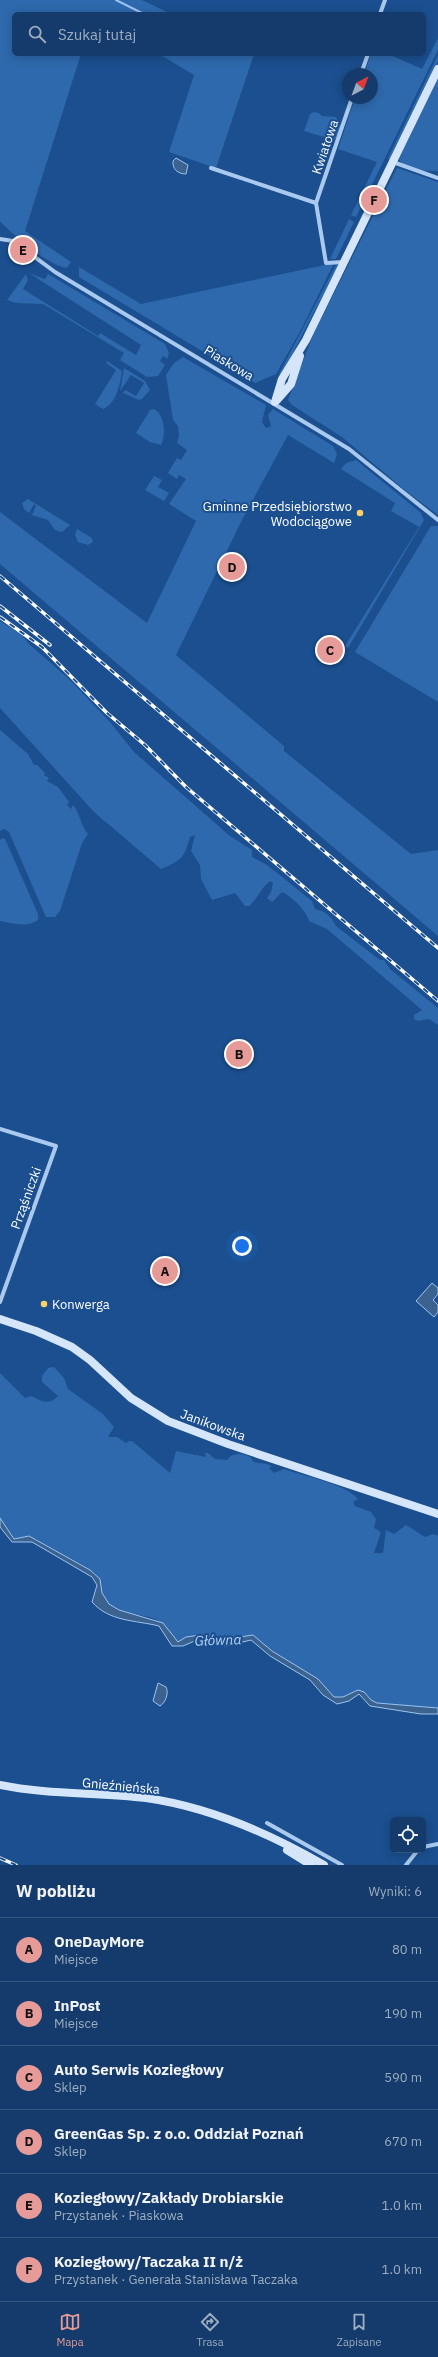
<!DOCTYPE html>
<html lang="pl">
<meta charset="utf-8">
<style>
body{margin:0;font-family:"IBM Plex Sans",sans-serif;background:#1d4271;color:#f1f3f6}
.controls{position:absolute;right:12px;bottom:12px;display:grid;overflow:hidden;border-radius:6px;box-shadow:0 2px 10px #0003}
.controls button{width:36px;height:36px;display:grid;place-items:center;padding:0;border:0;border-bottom:1px solid #33557e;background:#143b6b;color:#f1f3f6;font:20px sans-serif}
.compass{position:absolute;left:342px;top:68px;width:36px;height:36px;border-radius:50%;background:#143b6b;box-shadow:0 2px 10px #0003;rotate:41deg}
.you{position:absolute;left:242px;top:1246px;width:14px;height:14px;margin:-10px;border:3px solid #fff;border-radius:50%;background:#1a73e8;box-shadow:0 0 0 6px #1a73e833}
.badge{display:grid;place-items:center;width:26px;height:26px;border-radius:50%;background:#e69b98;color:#111;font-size:13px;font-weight:700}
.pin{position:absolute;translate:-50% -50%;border:2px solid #fff;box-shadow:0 1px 4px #0006}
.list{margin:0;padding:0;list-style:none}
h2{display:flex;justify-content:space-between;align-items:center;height:52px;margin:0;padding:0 16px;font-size:17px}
h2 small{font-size:13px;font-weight:400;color:#9dadc1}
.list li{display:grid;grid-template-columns:26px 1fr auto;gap:12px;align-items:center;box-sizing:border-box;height:64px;padding:0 16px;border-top:1px solid #33557e}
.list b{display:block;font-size:15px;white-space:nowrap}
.list p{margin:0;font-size:13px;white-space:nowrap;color:#9dadc1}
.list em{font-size:13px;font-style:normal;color:#9dadc1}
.icon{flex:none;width:22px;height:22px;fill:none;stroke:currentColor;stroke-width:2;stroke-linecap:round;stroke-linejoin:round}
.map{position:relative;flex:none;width:438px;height:1865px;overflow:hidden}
.search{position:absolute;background:#143b6b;box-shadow:0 2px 10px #0003;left:12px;right:12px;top:12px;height:44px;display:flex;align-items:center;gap:10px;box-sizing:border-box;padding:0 14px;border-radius:6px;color:#9dadc1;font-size:15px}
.sheet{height:436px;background:#143b6b}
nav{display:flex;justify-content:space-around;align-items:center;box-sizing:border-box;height:56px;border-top:1px solid #33557e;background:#143b6b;font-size:11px;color:#9dadc1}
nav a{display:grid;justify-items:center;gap:2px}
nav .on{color:#e69b98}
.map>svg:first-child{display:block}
</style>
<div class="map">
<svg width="438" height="1865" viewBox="0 0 438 1865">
<rect width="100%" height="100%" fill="#1b4f8f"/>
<path fill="#2e69ad" d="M 0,0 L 142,0 L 171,14 L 14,14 L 14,54 L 81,54 L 25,231 L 71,262 L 67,268 C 49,266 10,233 0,221 Z
M 438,38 L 438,50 L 356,217 L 351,215 L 377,162 L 338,149 L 355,98 L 372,98 L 372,74 L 364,74 L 371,54 L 388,54 L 422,69 Z
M 159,54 L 254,54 L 216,168 L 169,152 L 194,75 Z
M 438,55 L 438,61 L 390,160 L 388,158 Z
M 438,78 L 438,171 C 429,172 402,168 399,159 Z
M 314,112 L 319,113 L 322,116 L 336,117 L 341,127 L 337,137 L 334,140 L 304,131 L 310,114 Z
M 397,168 L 438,182 L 438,515 L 406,491 L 342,437 L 292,405 L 288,400 L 313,335 Z
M 349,219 L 354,222 L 336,259 L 330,259 Z
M 334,263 L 302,328 L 276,374 L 255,383 L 79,277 L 79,267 L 141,304 Z
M 336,265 L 338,266 L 281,376 L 279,374 Z
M 29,273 L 45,279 L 48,274 L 165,344 L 169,353 L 167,359 L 163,356 L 160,361 L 165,365 L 158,376 L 147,377 L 120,360 L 124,353 L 43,304 L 16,303 L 7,300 L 26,274 L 28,280 L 23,289 L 98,336 L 100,333 L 136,355 L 141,345 Z
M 183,357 L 266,405 L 262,422 L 266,428 L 271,426 L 268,415 L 273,409 L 333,446 L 337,454 L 334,463 L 288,435 L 242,520 L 176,655 L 284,746 L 284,751 L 411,854 L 438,850 L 438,936 L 0,564 L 0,512 L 147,623 L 196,521 L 169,504 L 186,479 L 179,475 L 177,479 L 168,473 L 177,458 L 181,460 L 187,450 L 177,443 L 179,436 L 178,426 L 173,420 L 166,375 L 174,363 Z
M 107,361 L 122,371 C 120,384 117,403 103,409 L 95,404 L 116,370 L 106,363 Z
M 124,368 L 145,381 L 150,390 L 142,399 L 139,400 L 123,393 L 125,390 L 136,396 L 144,383 L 131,375 L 120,391 Z
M 154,409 C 165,414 166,435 161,445 L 150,442 L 136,433 L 150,410 Z
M 356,460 L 421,513 L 424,520 L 348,648 L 345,646 L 419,527 L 391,511 L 395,503 L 341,469 L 346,463 Z
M 154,476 L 162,480 L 158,487 L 169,493 L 164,501 L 145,490 Z
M 28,499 L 70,525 L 62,532 L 55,530 L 48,520 L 32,515 L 36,506 L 34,504 L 29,513 L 24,509 L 22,503 Z
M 431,526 L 438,526 L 438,702 L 355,652 Z
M 77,529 L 92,538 L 93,542 L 88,545 L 78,542 L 75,535 Z
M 0,621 L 21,634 L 29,644 L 70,680 L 110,722 L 134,752 L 230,836 L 252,850 L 252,857 L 267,865 L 312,901 L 315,909 C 325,911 331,916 336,926 L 380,960 L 384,960 L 390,969 L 438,1008 L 438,1025 L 429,1019 L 418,1021 L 414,1019 L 414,1015 L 422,1010 L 327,929 L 309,921 C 307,911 291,896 282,892 L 272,902 L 267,898 L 271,892 L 273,883 L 270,881 C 261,888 258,898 249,906 L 245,906 L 235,893 L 212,900 L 201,879 L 200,865 L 191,851 L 195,835 L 190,837 C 184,858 182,860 161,869 L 94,812 L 0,708 Z
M 0,730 L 28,754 L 34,765 L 37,765 L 45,773 L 44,775 L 49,778 L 47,781 L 58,787 L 69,802 L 67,805 L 71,809 L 73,805 C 80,812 80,825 88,834 L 82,843 L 60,911 L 55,917 L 46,917 L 9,832 L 4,829 L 0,831 Z
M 2,838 L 5,839 L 38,914 L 38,920 C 27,928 12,923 0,921 L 0,840 Z
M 54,1367 L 64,1378 L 68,1389 L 103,1414 L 114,1427 L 108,1437 L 117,1437 L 126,1443 L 129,1441 L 132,1441 L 170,1473 L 176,1451 L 206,1457 L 205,1453 L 208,1453 L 215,1459 L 227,1460 C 231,1453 242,1452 250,1457 C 252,1458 252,1461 254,1462 C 260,1464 268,1462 272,1467 L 269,1468 L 274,1473 L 284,1469 C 303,1476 346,1484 358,1499 L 353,1502 L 355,1506 L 371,1512 L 376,1519 L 374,1528 L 381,1532 L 374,1553 L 383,1553 L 386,1530 L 394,1534 L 406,1525 L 425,1537 L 433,1534 L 438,1536 L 438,1708 L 377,1703 L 371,1700 L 366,1694 L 353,1692 L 343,1697 L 334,1697 L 318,1679 L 272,1651 L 253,1635 L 226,1639 L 201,1635 L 184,1639 L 178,1642 C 168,1636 169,1625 155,1619 C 139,1613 120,1615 107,1602 C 98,1593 104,1580 94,1573 C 76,1559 54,1552 36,1539 L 26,1536 L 17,1540 L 14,1539 L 0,1518 L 0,1373 L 25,1398 L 31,1396 C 41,1401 49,1406 58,1396 L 42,1382 L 42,1376 L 48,1368 Z"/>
<path fill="#3c6290" stroke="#9cc4f0" d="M 176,158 L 188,165 L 186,174 C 178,174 172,169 173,161 Z
M 432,1283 L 438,1288 L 438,1294 L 433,1300 L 438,1305 L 438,1312 L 434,1317 L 416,1301 Z
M 0,1518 L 14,1539 L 29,1536 L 90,1570 L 100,1579 L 102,1593 L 109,1604 L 119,1610 L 163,1623 L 178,1642 L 186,1637 L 201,1635 L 226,1639 L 253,1635 L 272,1651 L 318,1679 L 334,1697 L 343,1697 L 358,1690 L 364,1692 L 371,1700 L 377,1703 L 438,1708 L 438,1714 L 421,1714 L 370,1706 L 359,1694 L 349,1701 L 337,1704 L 323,1695 L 310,1680 L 270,1656 L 251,1640 L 226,1646 L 197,1640 L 183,1646 L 172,1646 L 159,1626 C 135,1620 110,1622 92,1602 L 97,1585 L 92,1577 L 32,1542 L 12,1542 L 0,1527 Z
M 158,1683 L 166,1687 C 169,1693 166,1702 160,1706 L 153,1701 Z"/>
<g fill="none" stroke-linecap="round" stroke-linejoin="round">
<path stroke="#9cc4f0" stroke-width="2" d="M 116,0 L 144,14"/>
<path stroke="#a9c9ee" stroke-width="4" d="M 380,14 L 385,0
M 361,74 L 368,54
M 393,162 L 438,178
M 211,168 L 316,203 L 352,98
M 316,203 L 326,263 L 344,262
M 0,239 L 13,241 L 55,272 L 349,449 L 438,520
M 0,1129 L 56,1146 L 0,1302
M 267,1823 L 342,1865
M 423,1847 L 438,1844
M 406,1865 L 418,1850"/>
<path stroke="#d6e6fa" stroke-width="8" d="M 277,400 L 291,384 L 300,356
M 275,402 L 282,379 L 306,340 L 438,69
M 0,1319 L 36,1331 L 72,1347 L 90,1360 L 131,1398 L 168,1421 L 228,1444 L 438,1514
M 0,1785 C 48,1795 97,1792 146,1798 C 209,1807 269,1833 324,1865
M 287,1850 L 311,1865"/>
<g stroke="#fff" stroke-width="3.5">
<path id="rail" d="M 0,576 L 438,948
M 0,606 L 50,645
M 0,617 L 42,647 L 107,713 L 145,745 L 186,787 L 438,1001
M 0,1858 L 16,1865"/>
</g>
<use href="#rail" stroke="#1b4f8f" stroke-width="2" stroke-dasharray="6" stroke-linecap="butt"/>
</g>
<g fill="#ffd166" stroke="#1b4f8f" stroke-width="1.5">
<circle cx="360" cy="513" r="4"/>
<circle cx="44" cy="1304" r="4"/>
</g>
<g text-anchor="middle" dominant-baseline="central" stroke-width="4" stroke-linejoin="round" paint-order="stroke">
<g font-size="13" fill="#fff" stroke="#1b4f8f">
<text transform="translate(325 147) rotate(-71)">Kwiatowa</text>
<text transform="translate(229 363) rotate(31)">Piaskowa</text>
<text transform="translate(26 1198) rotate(-70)">Prząśniczki</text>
<text transform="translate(213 1425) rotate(20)">Janikowska</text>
<text transform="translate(121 1786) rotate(5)">Gnieźnieńska</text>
</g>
<g font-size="13" fill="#fff" stroke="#1b4f8f" text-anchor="end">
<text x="352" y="506">Gminne Przedsiębiorstwo<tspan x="352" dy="15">Wodociągowe</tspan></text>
<text x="52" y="1304" text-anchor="start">Konwerga</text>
</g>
<g font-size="14" font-style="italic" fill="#b5d3f5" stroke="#1b4f8f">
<text transform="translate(218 1640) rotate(-2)">Główna</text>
</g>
</g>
</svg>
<div class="controls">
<button><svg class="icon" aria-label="locate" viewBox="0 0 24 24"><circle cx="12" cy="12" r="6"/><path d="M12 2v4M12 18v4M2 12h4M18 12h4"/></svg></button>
</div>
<svg class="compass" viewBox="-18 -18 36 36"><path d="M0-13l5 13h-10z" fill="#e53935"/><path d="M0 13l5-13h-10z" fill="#9dadc1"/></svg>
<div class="you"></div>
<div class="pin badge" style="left:165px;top:1271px">A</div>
<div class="pin badge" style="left:239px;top:1054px">B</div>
<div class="pin badge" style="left:330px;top:650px">C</div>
<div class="pin badge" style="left:232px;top:567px">D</div>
<div class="pin badge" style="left:23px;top:250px">E</div>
<div class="pin badge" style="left:374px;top:200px">F</div>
<div class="search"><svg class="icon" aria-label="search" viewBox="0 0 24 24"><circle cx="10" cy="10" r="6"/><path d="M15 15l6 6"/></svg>Szukaj tutaj</div>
</div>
<section class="sheet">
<h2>W pobliżu<small>Wyniki: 6</small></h2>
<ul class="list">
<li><span class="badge">A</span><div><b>OneDayMore</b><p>Miejsce</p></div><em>80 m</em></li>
<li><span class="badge">B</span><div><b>InPost</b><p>Miejsce</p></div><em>190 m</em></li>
<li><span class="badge">C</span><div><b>Auto Serwis Koziegłowy</b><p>Sklep</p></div><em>590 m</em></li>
<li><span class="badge">D</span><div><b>GreenGas Sp. z o.o. Oddział Poznań</b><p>Sklep</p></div><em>670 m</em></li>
<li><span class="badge">E</span><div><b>Koziegłowy/Zakłady Drobiarskie</b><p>Przystanek · Piaskowa</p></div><em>1.0 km</em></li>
<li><span class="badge">F</span><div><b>Koziegłowy/Taczaka II n/ż</b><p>Przystanek · Generała Stanisława Taczaka</p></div><em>1.0 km</em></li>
</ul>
</section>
<nav>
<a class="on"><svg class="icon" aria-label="map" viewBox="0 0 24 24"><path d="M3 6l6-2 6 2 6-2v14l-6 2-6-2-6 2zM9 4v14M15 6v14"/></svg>Mapa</a>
<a><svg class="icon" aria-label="directions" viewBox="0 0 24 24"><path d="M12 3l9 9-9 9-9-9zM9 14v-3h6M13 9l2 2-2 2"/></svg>Trasa</a>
<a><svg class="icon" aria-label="saved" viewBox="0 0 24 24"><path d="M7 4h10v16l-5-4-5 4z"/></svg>Zapisane</a>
</nav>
